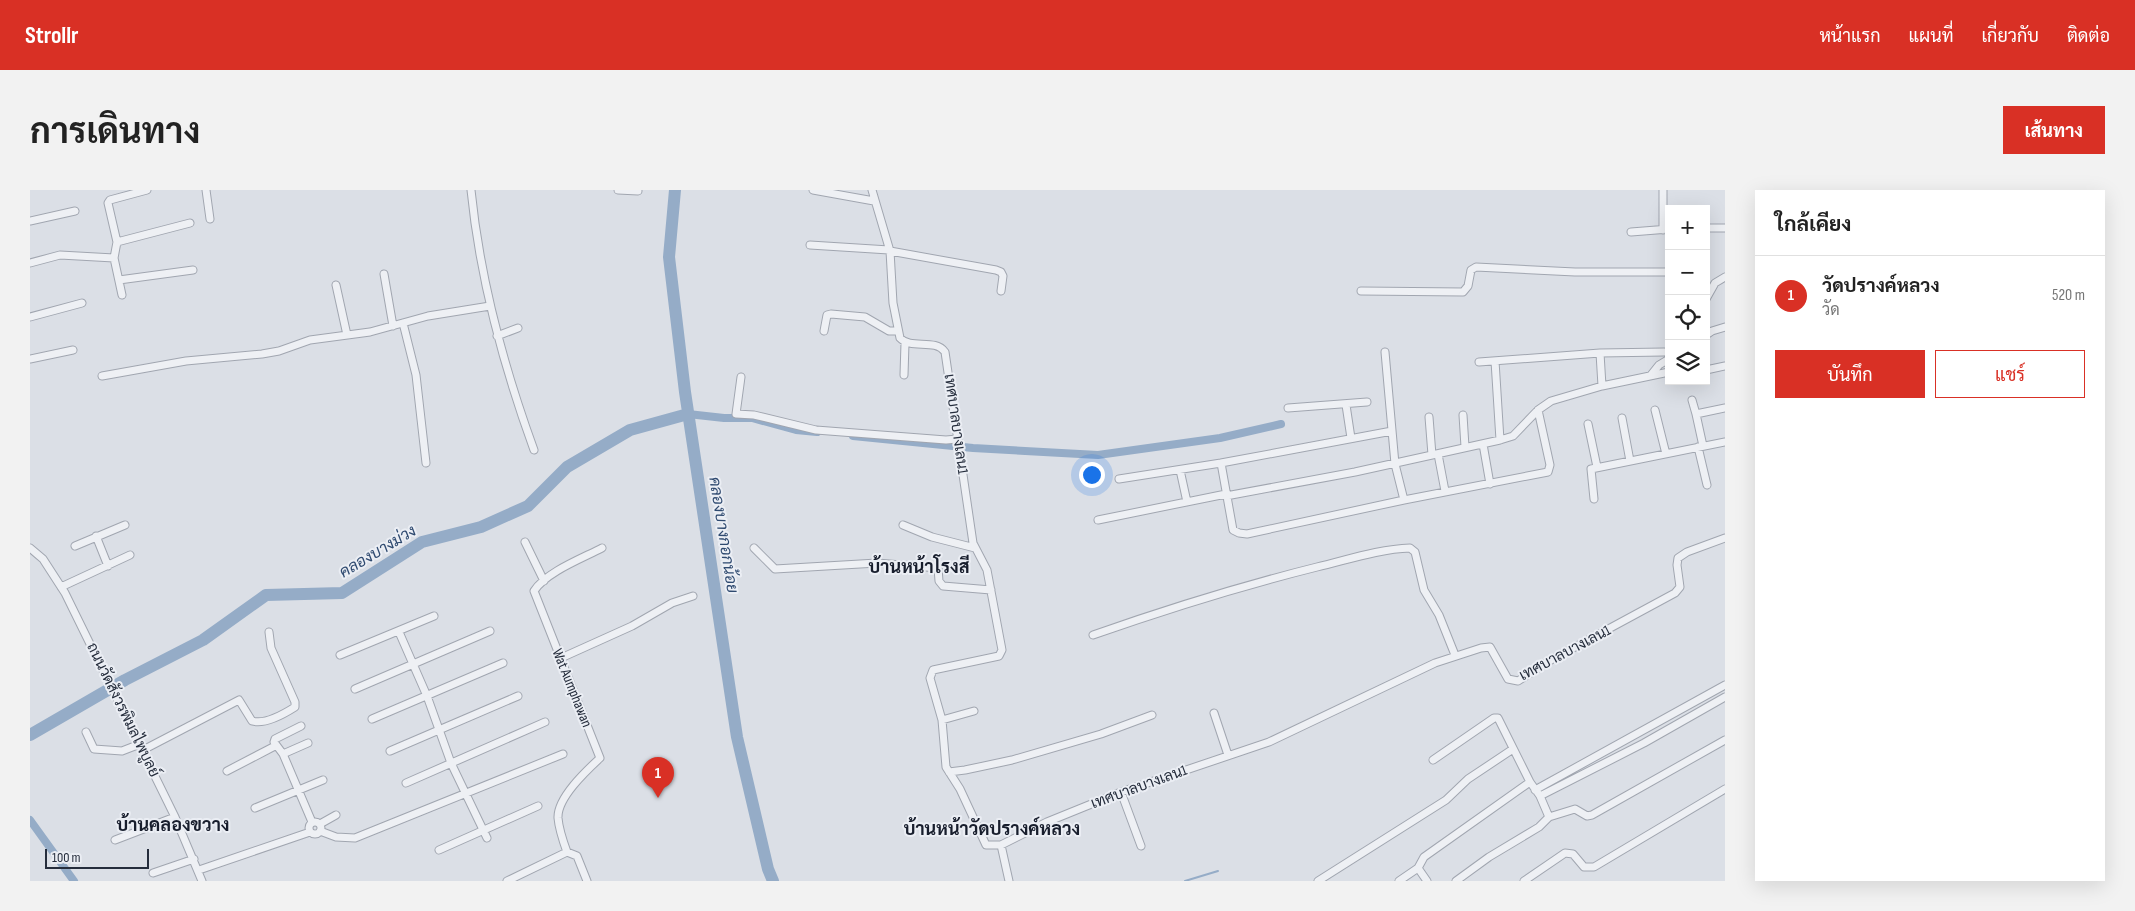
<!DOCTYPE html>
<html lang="th">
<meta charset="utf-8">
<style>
body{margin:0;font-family:"Sofia Sans Condensed",Sarabun,sans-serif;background:#f2f2f2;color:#222}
.controls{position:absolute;right:15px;top:15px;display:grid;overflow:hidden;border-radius:0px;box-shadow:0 5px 20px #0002}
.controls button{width:45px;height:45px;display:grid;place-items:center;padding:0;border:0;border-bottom:1px solid #e0e0e0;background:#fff;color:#222;font:25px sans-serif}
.scale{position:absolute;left:15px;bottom:12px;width:104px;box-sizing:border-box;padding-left:5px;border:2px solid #252d3c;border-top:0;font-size:14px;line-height:18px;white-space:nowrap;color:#252d3c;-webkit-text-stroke:4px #ebeef4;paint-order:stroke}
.you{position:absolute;left:1061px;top:284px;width:18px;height:18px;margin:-12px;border:4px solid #fff;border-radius:50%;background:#1a73e8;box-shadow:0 0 0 8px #1a73e833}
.badge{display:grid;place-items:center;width:32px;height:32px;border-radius:50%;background:#d93025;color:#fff;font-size:16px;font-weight:700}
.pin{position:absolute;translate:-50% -41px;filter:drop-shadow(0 1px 2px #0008)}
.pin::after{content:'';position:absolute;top:26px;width:18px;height:15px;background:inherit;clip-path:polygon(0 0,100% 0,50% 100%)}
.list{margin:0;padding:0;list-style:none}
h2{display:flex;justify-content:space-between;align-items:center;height:65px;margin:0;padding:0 20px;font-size:21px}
h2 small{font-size:16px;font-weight:400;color:#767676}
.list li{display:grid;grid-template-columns:32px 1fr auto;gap:15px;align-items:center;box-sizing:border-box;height:80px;padding:0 20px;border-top:1px solid #e0e0e0}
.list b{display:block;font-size:19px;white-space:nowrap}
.list p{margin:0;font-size:16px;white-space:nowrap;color:#767676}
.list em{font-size:16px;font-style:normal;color:#767676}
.actions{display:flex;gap:10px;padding:15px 20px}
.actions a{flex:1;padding:11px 0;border:1px solid #d93025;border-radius:0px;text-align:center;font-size:18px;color:#d93025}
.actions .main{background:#d93025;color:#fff}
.icon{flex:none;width:28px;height:28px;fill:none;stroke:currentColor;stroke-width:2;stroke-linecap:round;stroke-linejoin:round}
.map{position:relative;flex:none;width:1695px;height:691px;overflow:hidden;border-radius:0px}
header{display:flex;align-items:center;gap:30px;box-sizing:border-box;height:70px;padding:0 25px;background:#d93025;color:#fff}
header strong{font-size:24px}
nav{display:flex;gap:28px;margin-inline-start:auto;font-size:18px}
.intro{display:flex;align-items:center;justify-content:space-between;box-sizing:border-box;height:120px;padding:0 30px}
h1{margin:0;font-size:35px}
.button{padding:12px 22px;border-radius:0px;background:#d93025;color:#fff;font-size:18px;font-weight:700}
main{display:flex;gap:30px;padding:0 30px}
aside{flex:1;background:#fff;border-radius:0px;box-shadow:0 5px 20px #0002}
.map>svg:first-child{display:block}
</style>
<header>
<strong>Strollr</strong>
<nav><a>หน้าแรก</a><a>แผนที่</a><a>เกี่ยวกับ</a><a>ติดต่อ</a></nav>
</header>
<div class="intro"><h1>การเดินทาง</h1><a class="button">เส้นทาง</a></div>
<main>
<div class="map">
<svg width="1695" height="691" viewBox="0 0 1695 691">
<rect width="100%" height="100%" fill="#dbdfe6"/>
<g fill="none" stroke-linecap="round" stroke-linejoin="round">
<path stroke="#95acc7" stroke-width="2" d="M 1155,691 L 1188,681"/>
<path stroke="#95acc7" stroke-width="8" d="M 658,224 L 694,228 L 722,228 L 766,240 L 787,242
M 823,246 L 943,258 L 1068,265 L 1190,248 L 1251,234
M 0,630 L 44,691"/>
<path stroke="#95acc7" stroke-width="12" d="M 645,0 L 639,67 L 655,202 L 707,547 L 738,679 L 743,691
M 0,545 L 95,490 L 173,450 L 236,405 L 312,403 L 392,352 L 451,337 L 498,316 L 537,277 L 600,240 L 658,224"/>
<g stroke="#a1a6b0" stroke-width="9">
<path id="minor" d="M 176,0 L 180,29
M 441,0 C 450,90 473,175 504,260
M 588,0 L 608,1
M 783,0 L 844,11
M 842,0 L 860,61 L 863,113 L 870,148 C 881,160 905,148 915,162 L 943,353 L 957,380 L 972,460 L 969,466 L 903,480 L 900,488 L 912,530 L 916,577 L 930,599 L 956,655 L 971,655 L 1017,632 L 1091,602 L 1239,552 L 1405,473 L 1451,458 L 1460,457 L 1478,489 L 1488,491 L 1521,470 L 1645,403 L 1650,397 L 1647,375 L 1648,368 L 1657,362 L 1695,348
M 0,31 L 45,21
M 1676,38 L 1695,38
M 1633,40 L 1633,0
M 1601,42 L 1639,39
M 87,52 L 160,33
M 780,55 L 859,60
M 860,61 L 966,80 L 971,82 L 973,86 L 971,101
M 0,73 L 30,65 L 84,68
M 354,84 L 363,136
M 89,90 L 163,80
M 306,95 L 317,145
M 1331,101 L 1433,102 L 1438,96 L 1441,80 L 1446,77 L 1545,82 L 1639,82
M 92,105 L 84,68 L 87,52 L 78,13 L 80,10 L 117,0
M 1676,109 L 1685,93 L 1695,87
M 0,127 L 52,113
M 373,133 L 386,185 L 396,273
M 794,141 L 797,125 L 801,124 L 835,127 L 859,141 L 868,141
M 1676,145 L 1682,141 L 1695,137
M 467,146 L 488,138
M 1355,162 L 1365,274 L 1374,310 L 1518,282 L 1520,275 L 1508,220
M 1570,163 L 1572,196
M 0,169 L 43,160
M 1465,171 L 1470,250
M 1449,172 L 1570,163 L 1634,162
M 1676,180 L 1695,176
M 874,185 L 875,153
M 1621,185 L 1629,175 L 1639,169
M 72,186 L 156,171 L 232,164 L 249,161 L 280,150 L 340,142 L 398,126 L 460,116
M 711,187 L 706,224 L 724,225 L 786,240 L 916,250 L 927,249
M 1662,210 L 1666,224
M 1316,215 L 1321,248
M 1258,218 L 1337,212
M 1625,220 L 1636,264
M 1433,225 L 1435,257
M 1399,227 L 1402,265
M 1592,228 L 1600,271
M 1558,234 L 1567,277
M 1362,241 L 1191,273 L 1203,340 L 1209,343 L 1217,344 L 1374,310
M 1453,254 L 1460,294
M 1673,256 L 1666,224 L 1695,218
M 1668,257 L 1677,295
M 1408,264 L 1415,301
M 1150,280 L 1157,312
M 1089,289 L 1191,273
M 1196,306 L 1325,282 L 1470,250 L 1483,246 L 1508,220 L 1521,211 L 1572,196 L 1639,182
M 1564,309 L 1561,279 L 1695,252
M 1068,330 L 1196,304
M 873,335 L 902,347 L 945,358
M 66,346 L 78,376
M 495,352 L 514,391
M 45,356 L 95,335
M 0,358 L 13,369 L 35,403 L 145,627 L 172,691
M 724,358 L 745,379 L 847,373 L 908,378 L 909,391 L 913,396 L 961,400
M 31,397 L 100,365
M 369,442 L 397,506 L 421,573 L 457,648
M 1063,445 C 1137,419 1211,396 1287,377 C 1317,370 1349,359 1380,358 L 1385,362 L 1394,400 L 1409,425 L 1425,465
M 310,465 L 404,426
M 531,468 L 602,436 L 642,413 L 663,406
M 325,499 L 460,441
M 1184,523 L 1198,565
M 342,529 L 473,473
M 912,530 L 944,521
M 271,536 L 245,549 L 244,552 L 253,564 L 282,632
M 56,542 L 64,559 L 92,561 L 110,554
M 113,560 L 209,510 L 222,531 C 235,535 254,524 265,517 L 265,512 L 241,458 L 239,442
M 360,561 L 488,506
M 253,564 L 278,553
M 1403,570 L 1464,528 L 1468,528 L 1500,592 L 1510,606 L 1519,627 L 1509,637 L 1459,667 L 1426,691
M 197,581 L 245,556
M 919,582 L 935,580 L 982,570 L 1071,544 L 1122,525
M 376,593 L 515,532
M 1505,600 L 1695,495
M 1091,602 L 1111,656
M 1510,606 L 1614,553 L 1695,507
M 225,618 L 293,590
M 1519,627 L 1545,619 L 1557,626 L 1562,625 L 1695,550
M279 638a6 6 0 1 1 12 0a6 6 0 1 1-12 0Z
M 290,634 L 306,625
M 290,641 L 306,647 L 325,648 L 533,564
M 85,650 L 145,627
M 971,655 L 979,691
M 409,660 L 508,616
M 537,662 C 533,651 529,640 528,628 C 527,608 556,581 570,568 L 504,401 C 516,382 553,368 572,358
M 537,662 L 547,666 L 557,691
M 1388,678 L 1397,691
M 169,680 L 280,642
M 123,683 L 164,669
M 477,691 L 537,662
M 1288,691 L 1416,610 L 1438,589 L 1483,559
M 1369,691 L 1388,678 L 1394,667 L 1500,592
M 1494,691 L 1535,663 L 1543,664 L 1554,677 L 1564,677 L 1695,599"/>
</g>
<use href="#minor" stroke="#eef0f4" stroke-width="7"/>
</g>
<g text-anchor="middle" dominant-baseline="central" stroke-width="4" stroke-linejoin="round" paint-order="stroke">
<g font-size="15" fill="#252d3c" stroke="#ebeef4">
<text transform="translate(926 234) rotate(82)">เทศบาลบางเลน1</text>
<text transform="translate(1535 463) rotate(-28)">เทศบาลบางเลน1</text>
<text transform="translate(542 498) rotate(68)">Wat Aumphawan</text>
<text transform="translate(93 520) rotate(64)">ถนนวัดสังวรพิมลไพบูลย์</text>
<text transform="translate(1109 597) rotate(-20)">เทศบาลบางเลน1</text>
</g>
<g font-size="16" font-style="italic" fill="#2f4a70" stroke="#ebeef4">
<text transform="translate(693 345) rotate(81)">คลองบางกอกน้อย</text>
<text transform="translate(348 362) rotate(-31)">คลองบางม่วง</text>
</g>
<g font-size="18" font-weight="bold" fill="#181e2d" stroke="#ebeef4">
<text x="889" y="377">บ้านหน้าโรงสี</text>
<text x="143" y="635">บ้านคลองขวาง</text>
<text x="962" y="639">บ้านหน้าวัดปรางค์หลวง</text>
</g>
</g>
</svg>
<div class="controls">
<button>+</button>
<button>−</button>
<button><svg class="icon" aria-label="locate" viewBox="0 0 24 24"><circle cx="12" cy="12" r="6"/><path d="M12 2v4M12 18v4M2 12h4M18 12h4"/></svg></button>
<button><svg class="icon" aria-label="layers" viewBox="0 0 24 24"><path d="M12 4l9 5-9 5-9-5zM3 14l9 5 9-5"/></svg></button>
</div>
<div class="scale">100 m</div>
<div class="you"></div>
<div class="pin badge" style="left:628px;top:608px">1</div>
</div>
<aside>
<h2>ใกล้เคียง<small></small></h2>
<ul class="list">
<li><span class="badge">1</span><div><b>วัดปรางค์หลวง</b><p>วัด</p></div><em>520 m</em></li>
</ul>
<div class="actions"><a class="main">บันทึก</a><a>แชร์</a></div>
</aside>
</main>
